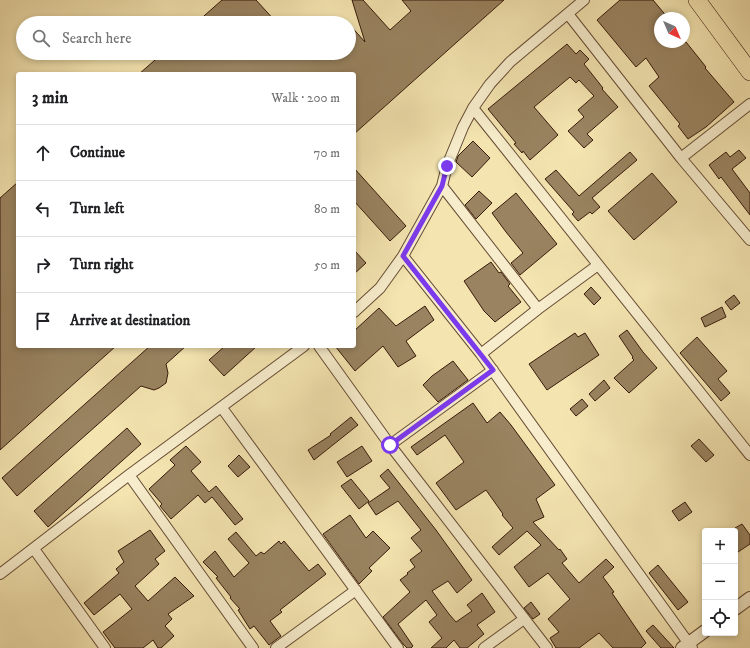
<!DOCTYPE html>
<meta charset="utf-8">
<style>
body{margin:0;font-family:"IM FELL DW Pica",serif;background:#f2f2f2;color:#202124}
.controls{position:absolute;right:12px;bottom:12px;display:grid;overflow:hidden;border-radius:4px;box-shadow:0 2px 6px #0003}
.controls button{width:36px;height:36px;display:grid;place-items:center;padding:0;border:0;border-bottom:1px solid #e0e0e0;background:#fff;color:#202124;font:20px sans-serif}
.compass{position:absolute;left:654px;top:12px;width:36px;height:36px;border-radius:50%;background:#fff;box-shadow:0 2px 6px #0003;rotate:136deg}
.stop{position:absolute;width:12px;height:12px;margin:-9px;border:3px solid #7c3aed;border-radius:50%;background:#fff}
.stop.end{background:#7c3aed;border-color:#fff;box-shadow:0 1px 4px #0008}
.list{margin:0;padding:0;list-style:none}
h2{display:flex;justify-content:space-between;align-items:center;height:52px;margin:0;padding:0 16px;font-size:17px}
h2 small{font-size:13px;font-weight:400;color:#757577}
.list li{display:grid;grid-template-columns:26px 1fr auto;gap:12px;align-items:center;box-sizing:border-box;height:56px;padding:0 16px;border-top:1px solid #e0e0e0}
.list b{display:block;font-size:15px;white-space:nowrap}
.list em{font-size:13px;font-style:normal;color:#757577}
.icon{flex:none;width:22px;height:22px;fill:none;stroke:currentColor;stroke-width:2;stroke-linecap:round;stroke-linejoin:round}
.map{position:relative;flex:none;width:750px;height:648px;overflow:hidden}
.search{position:absolute;background:#fff;box-shadow:0 2px 6px #0003;left:16px;top:16px;width:340px;height:44px;display:flex;align-items:center;gap:10px;box-sizing:border-box;padding:0 14px;border-radius:22px;color:#757577;font-size:15px}
.panel{position:absolute;background:#fff;box-shadow:0 2px 6px #0003;left:16px;top:72px;width:340px;height:276px;border-radius:4px}
.map>svg:first-child{display:block}
</style>
<div class="map">
<svg width="750" height="648" viewBox="0 0 750 648">
<rect width="100%" height="100%" fill="#f3e4b0"/>
<filter id="stains"><feTurbulence type="fractalNoise" baseFrequency=".005" numOctaves="4"/><feColorMatrix values="0 0 0 0 .2 0 0 0 0 .09 0 0 0 0 .02 0 0 0 .5 -.17"/></filter>
<radialGradient id="worn" r=".72"><stop offset=".6" stop-color="#630" stop-opacity="0"/><stop offset="1" stop-color="#630" stop-opacity=".3"/></radialGradient>
<path fill="#998360" stroke="#381a0a" d="M 222,0 L 256,0 L 277,23 L 196,23 Z
M 352,0 L 363,0 L 390,30 L 411,11 L 402,0 L 504,0 L 354,134 L 354,74 L 139,74 L 163,53 L 349,53 L 349,24 L 365,42 Z
M 620,0 L 653,0 L 668,18 L 660,18 L 660,42 L 686,42 L 706,67 L 705,68 L 734,102 L 706,127 L 688,139 L 678,126 L 680,124 L 649,86 L 659,77 L 646,58 L 636,67 L 597,20 Z
M 567,44 L 576,54 L 580,50 L 589,59 L 584,64 L 603,88 L 602,89 L 618,107 L 587,134 L 593,140 L 584,148 L 568,131 L 584,117 L 578,110 L 594,96 L 579,80 L 576,83 L 570,77 L 534,107 L 558,135 L 530,160 L 523,151 L 522,153 L 514,144 L 516,143 L 488,109 Z
M 473,141 L 490,158 L 472,177 L 456,162 L 458,156 Z
M 739,150 L 746,158 L 732,169 L 750,193 L 750,215 L 721,177 L 719,179 L 709,165 L 726,152 L 730,157 Z
M 630,152 L 637,160 L 592,198 L 600,207 L 592,214 L 590,212 L 578,221 L 572,214 L 574,212 L 545,179 L 556,170 L 579,196 Z
M 354,168 L 406,226 L 390,241 L 354,201 Z
M 652,173 L 677,202 L 634,240 L 608,211 Z
M 18,182 L 18,346 L 116,346 L 0,450 L 0,198 Z
M 479,191 L 492,203 L 476,219 L 465,205 Z
M 516,193 L 557,244 L 520,275 L 511,263 L 523,253 L 506,232 L 492,213 Z
M 354,250 L 366,263 L 354,274 Z
M 491,262 L 499,273 L 501,272 L 510,284 L 508,286 L 521,302 L 495,322 L 484,311 L 464,281 Z
M 591,287 L 601,298 L 594,305 L 584,294 Z
M 734,295 L 740,303 L 731,310 L 725,302 Z
M 425,306 L 434,320 L 406,341 L 416,356 L 398,367 L 383,346 L 355,371 L 335,346 L 354,346 L 354,331 L 379,308 L 396,326 Z
M 722,307 L 726,317 L 705,327 L 701,318 Z
M 627,330 L 643,352 L 657,368 L 629,393 L 614,378 L 634,360 L 632,358 L 633,357 L 619,336 Z
M 575,333 L 578,337 L 585,333 L 599,355 L 547,390 L 529,364 Z
M 697,337 L 727,371 L 718,379 L 730,393 L 721,401 L 680,353 Z
M 150,346 L 186,346 L 166,364 L 168,373 L 166,383 L 159,388 L 154,390 L 141,386 L 17,496 L 2,478 Z
M 225,346 L 257,346 L 224,376 L 209,360 Z
M 453,361 L 468,380 L 438,402 L 423,385 L 432,376 Z
M 604,380 L 610,388 L 595,401 L 589,394 Z
M 582,399 L 588,406 L 576,416 L 570,409 Z
M 473,403 L 487,423 L 500,412 L 511,425 L 555,485 L 536,499 L 544,517 L 533,522 L 559,550 L 560,549 L 567,559 L 562,563 L 579,583 L 606,559 L 614,567 L 603,577 L 614,592 L 612,593 L 646,643 L 641,648 L 613,648 L 599,633 L 579,648 L 556,648 L 550,638 L 559,632 L 548,619 L 570,599 L 548,573 L 529,587 L 514,567 L 541,545 L 527,531 L 499,555 L 492,547 L 513,528 L 502,515 L 503,514 L 486,490 L 456,510 L 436,483 L 464,462 L 445,435 L 417,455 L 411,447 Z
M 351,417 L 358,425 L 314,460 L 308,450 L 331,435 L 330,434 Z
M 127,428 L 141,444 L 48,527 L 34,511 Z
M 699,439 L 714,455 L 706,462 L 691,446 Z
M 186,446 L 201,462 L 191,471 L 209,492 L 216,486 L 243,519 L 235,525 L 212,497 L 205,503 L 198,495 L 171,519 L 160,506 L 162,504 L 149,489 L 175,465 L 170,460 Z
M 362,446 L 372,461 L 347,477 L 337,462 Z
M 239,455 L 250,467 L 238,477 L 228,466 Z
M 388,469 L 436,530 L 472,580 L 457,593 L 448,581 L 432,591 L 449,614 L 456,622 L 472,611 L 467,605 L 482,593 L 495,612 L 477,625 L 484,634 L 467,648 L 460,648 L 454,640 L 446,648 L 431,648 L 442,638 L 429,622 L 437,615 L 426,600 L 398,624 L 413,646 L 411,648 L 407,648 L 403,644 L 383,617 L 410,592 L 400,580 L 408,574 L 407,573 L 415,567 L 410,560 L 422,551 L 411,538 L 421,530 L 398,501 L 376,515 L 368,503 L 390,488 L 380,476 Z
M 351,479 L 369,501 L 359,509 L 341,486 Z
M 685,502 L 692,512 L 679,521 L 672,511 Z
M 350,515 L 366,538 L 373,531 L 390,548 L 369,568 L 372,571 L 359,584 L 323,534 Z
M 742,524 L 750,535 L 750,544 L 735,554 L 735,528 Z
M 150,530 L 165,551 L 155,559 L 159,564 L 135,586 L 148,601 L 175,577 L 194,596 L 168,614 L 172,619 L 165,626 L 174,636 L 161,648 L 158,648 L 153,640 L 143,648 L 115,648 L 103,632 L 132,609 L 120,594 L 94,615 L 84,603 L 119,573 L 116,569 L 124,562 L 118,551 Z
M 236,532 L 256,556 L 261,552 L 264,554 L 279,541 L 281,544 L 284,541 L 309,571 L 318,564 L 326,574 L 280,610 L 282,612 L 270,621 L 281,636 L 269,645 L 254,626 L 250,629 L 238,610 L 240,609 L 230,598 L 231,597 L 216,578 L 218,577 L 203,562 L 215,551 L 234,577 L 249,563 L 228,539 Z
M 658,565 L 688,602 L 678,610 L 649,573 Z
M 531,602 L 540,614 L 533,619 L 524,608 Z
M 653,625 L 674,648 L 661,648 L 646,631 Z"/>
<g fill="none" stroke-linecap="round" stroke-linejoin="round">
<g stroke="#674c34" stroke-width="12">
<path id="minor" d="M 568,14 L 681,158 L 750,240
M 473,108 L 750,455
M 681,158 L 750,104
M 442,186 L 538,309
M 403,256 L 481,354 L 692,648
M 354,312 L 380,288 L 403,256 L 442,186 L 447,166 L 463,127 L 473,108 L 490,84 L 510,62 L 584,0
M 319,346 L 390,445 L 547,648
M 481,354 L 538,309 L 598,265
M 222,408 L 398,648
M 390,445 L 493,370
M 129,475 L 253,648
M 34,549 L 105,648
M 0,574 L 129,475 L 304,346
M 276,648 L 356,590
M 484,648 L 524,619"/>
</g>
<g stroke="#674c34" stroke-width="14">
<path id="tertiary" d="M 735,609 L 750,598
M 682,648 L 705,631"/>
</g>
<g stroke="#381a0a" stroke-width="18">
<path id="trunk" d="M 697,0 L 750,72"/>
</g>
<use href="#minor" stroke="#f7edcc" stroke-width="10"/>
<use href="#tertiary" stroke="#f7edcc" stroke-width="12"/>
<use href="#trunk" stroke="#f3e4b0" stroke-width="17"/>
</g>
<g fill="none" stroke-linecap="round" stroke-linejoin="round">
<path stroke="#7c3aed" stroke-width="5" d="M 390,445 L 493,370 L 403,256 L 442,186 L 447,166"/>
</g>
<rect width="100%" height="100%" filter="url(#stains)"/>
<rect width="100%" height="100%" fill="url(#worn)"/>
</svg>
<div class="controls">
<button>+</button>
<button>−</button>
<button><svg class="icon" aria-label="locate" viewBox="0 0 24 24"><circle cx="12" cy="12" r="6"/><path d="M12 2v4M12 18v4M2 12h4M18 12h4"/></svg></button>
</div>
<svg class="compass" viewBox="-18 -18 36 36"><path d="M0-13l5 13h-10z" fill="#e53935"/><path d="M0 13l5-13h-10z" fill="#757577"/></svg>
<div class="stop" style="left:390px;top:445px"></div>
<div class="stop end" style="left:447px;top:166px"></div>
<div class="search"><svg class="icon" aria-label="search" viewBox="0 0 24 24"><circle cx="10" cy="10" r="6"/><path d="M15 15l6 6"/></svg>Search here</div>
<section class="panel">
<h2>3 min<small>Walk · 200 m</small></h2>
<ul class="list">
<li><svg class="icon" aria-label="ahead" viewBox="0 0 24 24"><path d="M12 20V5M6 11l6-6 6 6"/></svg><div><b>Continue</b></div><em>70 m</em></li>
<li><svg class="icon" aria-label="left" viewBox="0 0 24 24"><path d="M17 20v-9H6M10 6l-5 5 5 5"/></svg><div><b>Turn left</b></div><em>80 m</em></li>
<li><svg class="icon" aria-label="right" viewBox="0 0 24 24"><path d="M7 20v-9h11M14 6l5 5-5 5"/></svg><div><b>Turn right</b></div><em>50 m</em></li>
<li><svg class="icon" aria-label="arrive" viewBox="0 0 24 24"><path d="M6 21V4h12l-3 4 3 4H6"/></svg><div><b>Arrive at destination</b></div></li>
</ul>
</section>
</div>
